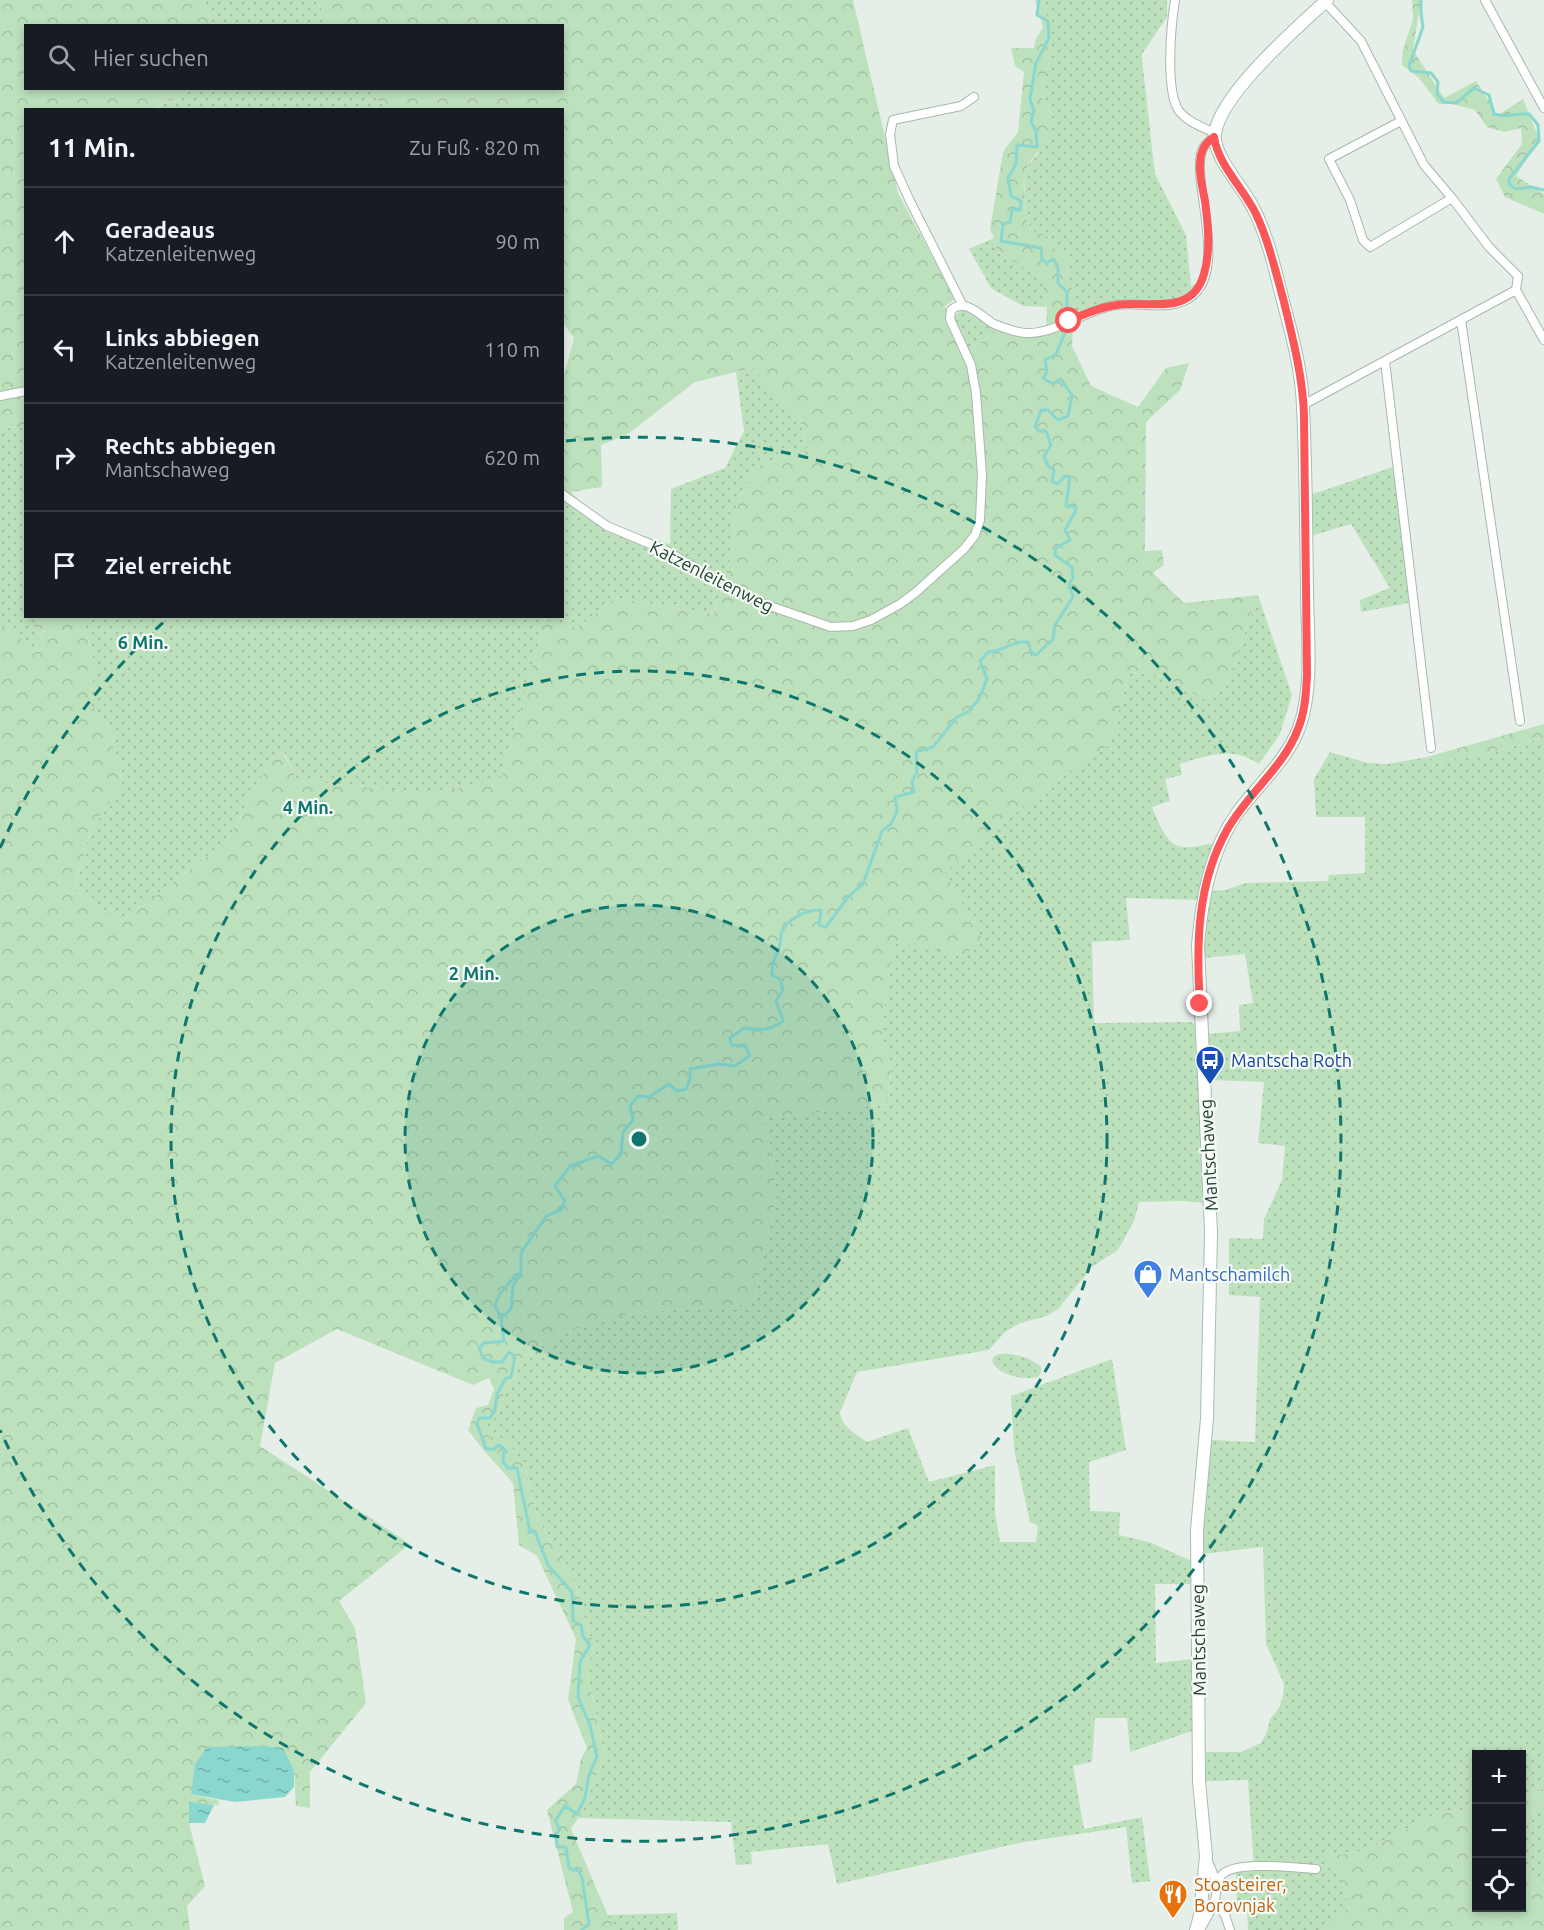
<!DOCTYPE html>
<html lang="de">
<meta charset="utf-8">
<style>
body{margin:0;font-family:Ubuntu,sans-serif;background:#20242c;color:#f1f3f6}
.controls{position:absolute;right:18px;bottom:18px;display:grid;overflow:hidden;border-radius:0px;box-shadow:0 3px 9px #0003}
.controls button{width:54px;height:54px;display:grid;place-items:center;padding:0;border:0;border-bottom:2px solid #363941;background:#171b24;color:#f1f3f6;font:30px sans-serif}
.stop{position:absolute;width:18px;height:18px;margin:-14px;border:4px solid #fb5758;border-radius:50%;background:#fff}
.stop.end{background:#fb5758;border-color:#fff;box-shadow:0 2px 6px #0008}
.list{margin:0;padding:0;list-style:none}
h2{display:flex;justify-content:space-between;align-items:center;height:78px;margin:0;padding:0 24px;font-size:26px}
h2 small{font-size:20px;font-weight:400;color:#9ea1a6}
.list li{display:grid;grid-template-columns:39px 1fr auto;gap:18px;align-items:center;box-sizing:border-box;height:108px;padding:0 24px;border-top:2px solid #363941}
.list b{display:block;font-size:22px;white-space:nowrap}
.list p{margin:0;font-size:20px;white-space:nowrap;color:#9ea1a6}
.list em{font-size:20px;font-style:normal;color:#9ea1a6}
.icon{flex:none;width:33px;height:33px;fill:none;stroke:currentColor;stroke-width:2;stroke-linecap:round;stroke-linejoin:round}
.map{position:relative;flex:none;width:1544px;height:1930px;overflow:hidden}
.search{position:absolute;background:#171b24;box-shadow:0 3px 9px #0003;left:24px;top:24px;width:540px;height:66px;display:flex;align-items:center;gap:15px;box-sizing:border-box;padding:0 21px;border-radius:0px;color:#9ea1a6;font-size:22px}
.panel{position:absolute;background:#171b24;box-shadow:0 3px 9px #0003;left:24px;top:108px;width:540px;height:510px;border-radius:0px}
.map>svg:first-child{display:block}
</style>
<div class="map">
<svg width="1544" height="1930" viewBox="0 0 1544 1930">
<defs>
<pattern id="grass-dots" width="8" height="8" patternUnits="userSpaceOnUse" patternTransform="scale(1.5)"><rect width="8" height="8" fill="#bde1bd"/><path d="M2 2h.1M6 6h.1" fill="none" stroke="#a2c2a3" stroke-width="1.8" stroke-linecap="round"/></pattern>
<pattern id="forest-crowns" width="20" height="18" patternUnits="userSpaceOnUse" patternTransform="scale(1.5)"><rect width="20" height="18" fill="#bde1bd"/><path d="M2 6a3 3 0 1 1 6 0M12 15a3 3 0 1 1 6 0" fill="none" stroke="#a2c2a3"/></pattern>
<pattern id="water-ripples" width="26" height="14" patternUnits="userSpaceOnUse" patternTransform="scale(1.5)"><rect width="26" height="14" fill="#8ad7d0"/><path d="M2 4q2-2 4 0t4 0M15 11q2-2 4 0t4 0" fill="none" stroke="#70b0a9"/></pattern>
</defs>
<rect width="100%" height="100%" fill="#e5efe8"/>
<path fill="url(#grass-dots)" d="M 205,0 L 316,0 L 331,25 L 212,25 Z
M 1043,0 L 1167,0 L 1167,17 L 1142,54 L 1142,60 L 1155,174 L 1186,235 L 1191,286 L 1196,284 L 1188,293 L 1176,300 L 1085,310 L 1069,316 L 1076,302 L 1068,278 L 1067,260 L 1054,248 L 1052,241 L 1047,236 L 1031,231 L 1026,216 L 1024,175 L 1030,163 L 1038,153 L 1051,113 L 1049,107 L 1043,103 C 1040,81 1045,81 1049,62 C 1053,41 1048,20 1043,0 Z
M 191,88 L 367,89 L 387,109 L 153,110 Z
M 994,238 L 997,252 L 1040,277 L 1045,290 L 1046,307 L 1023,306 L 991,288 L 969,249 Z
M 962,310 L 971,313 L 998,329 L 969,352 L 954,320 L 956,314 Z
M 752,368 L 800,419 L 808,450 L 754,467 L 734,512 L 733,548 L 714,614 L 615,598 L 577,628 L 545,621 L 501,779 L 430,794 L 297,780 L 284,752 L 271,759 L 228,840 L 122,922 L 74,890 L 90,832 L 120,786 L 121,766 L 113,747 L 112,732 L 101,720 L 93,715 L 89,703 L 95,666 L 82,617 L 562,616 L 563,485 L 592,512 L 622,529 L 670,544 L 671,489 L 725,468 L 744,431 L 736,372 Z
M 25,427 L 26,616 L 44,617 L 32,626 L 45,629 L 37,642 L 36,653 L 32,652 L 23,640 L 0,626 L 0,428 Z
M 1393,467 L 1396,467 L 1411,599 L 1408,603 L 1361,612 L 1360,600 L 1390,588 L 1351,524 L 1311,536 L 1310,495 Z
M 1258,595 L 1292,695 L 1280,734 L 1259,764 C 1231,746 1211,755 1180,764 L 1182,775 L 1165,779 L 1170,801 L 1152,807 C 1157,819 1165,841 1178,846 C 1188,850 1205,844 1216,843 L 1199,900 L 1126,898 L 1130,940 L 1092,942 L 1094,1023 L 1190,1022 L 1197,1025 L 1205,1203 L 1183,1201 L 1139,1202 L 1134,1221 L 1118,1250 L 1092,1267 L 1058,1309 L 1047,1316 L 1020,1323 L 1005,1332 L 989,1350 L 857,1372 L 840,1412 C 841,1426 856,1434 867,1442 L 908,1428 L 929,1482 L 995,1465 L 995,1513 L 1000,1542 L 1036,1542 L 1038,1526 L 1030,1522 L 1014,1449 L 1011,1396 L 1112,1359 L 1126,1450 L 1089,1462 L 1090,1511 L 1120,1512 L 1119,1535 L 1149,1542 L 1192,1561 L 1193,1584 L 1155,1584 L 1156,1663 L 1194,1659 L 1195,1730 L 1130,1752 L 1127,1718 L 1095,1718 L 1092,1762 L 1073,1766 L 1084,1829 L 1142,1817 L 1150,1881 L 1132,1883 L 1126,1827 L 1024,1842 L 837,1884 L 828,1844 L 751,1852 L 752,1864 L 736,1865 L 731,1822 L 578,1818 L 605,1757 L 587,1671 L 595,1643 L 589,1634 L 576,1586 L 537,1517 L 526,1470 L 487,1437 L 485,1425 L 498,1415 L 505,1390 L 516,1375 L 512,1365 L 566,1331 L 632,1313 L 753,1304 L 777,1194 L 764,1118 L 888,1104 L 891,1072 L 881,1027 L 895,942 L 965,955 L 944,872 L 1048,786 L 1109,745 L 1130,672 L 1163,676 L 1203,699 L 1225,690 Z
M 1544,738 L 1544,1788 L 1522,1800 L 1522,1754 L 1476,1754 L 1476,1808 L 1430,1816 L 1368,1850 L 1327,1857 L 1343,1882 L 1349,1908 L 1327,1930 L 1248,1930 L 1247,1909 L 1237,1909 L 1236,1873 L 1254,1869 L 1248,1780 L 1205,1781 L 1206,1752 L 1241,1752 L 1261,1743 L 1267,1732 L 1270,1719 L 1279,1708 L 1283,1696 L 1284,1684 L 1266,1644 L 1263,1547 L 1202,1554 L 1200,1535 L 1211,1440 L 1255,1442 L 1260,1297 L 1229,1295 L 1229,1238 L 1263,1239 L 1264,1219 L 1282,1180 L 1285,1146 L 1258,1143 L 1264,1082 L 1210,1080 L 1207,1034 L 1240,1031 L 1239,1005 L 1253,1003 L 1245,954 L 1203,958 L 1211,891 L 1226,890 L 1245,883 L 1328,881 L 1329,875 L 1365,873 L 1365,817 L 1316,817 L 1314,779 L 1330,752 L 1368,763 L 1387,764 L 1427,757 L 1437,762 L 1480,755 Z
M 999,1354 C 1014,1353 1030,1357 1041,1367 L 1041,1373 L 1038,1377 C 1024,1380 998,1376 992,1361 L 994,1356 Z
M 1544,1800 L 1544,1890 L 1522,1859 L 1522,1834 L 1529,1816 Z
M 677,1913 L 678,1930 L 612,1930 L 608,1915 Z"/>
<path fill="url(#forest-crowns)" d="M 0,0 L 205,0 L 212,25 L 26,26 L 26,88 L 191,89 L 153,109 L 26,110 L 25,427 L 0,428 Z
M 316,0 L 853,0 L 898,193 L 955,299 L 945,306 L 962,358 L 998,329 C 1028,343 1044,335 1073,324 L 1072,346 L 1091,386 L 1138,407 L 1166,368 L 1189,363 L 1180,390 L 1146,422 L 1145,551 L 1162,550 L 1164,565 L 1153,573 L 1184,603 L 1258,595 L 1225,690 L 1203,699 L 1163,676 L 1130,672 L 1109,745 L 1048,786 L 945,872 L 982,938 L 965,955 L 895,943 L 881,1027 L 891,1072 L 888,1104 L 764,1118 L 777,1194 L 753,1304 L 632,1313 L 566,1331 L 512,1365 L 516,1375 L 505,1390 L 498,1415 L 486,1426 L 488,1437 L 506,1438 L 526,1470 L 537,1517 L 576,1586 L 589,1634 L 595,1643 L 587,1671 L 605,1757 L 578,1818 L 571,1829 L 612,1925 L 612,1930 L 564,1930 L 564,1918 L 573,1912 L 547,1810 L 576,1784 L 581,1759 L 587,1748 L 568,1700 L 576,1639 L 537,1556 L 519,1545 L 513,1483 L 486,1453 L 468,1430 L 476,1408 L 488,1405 L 494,1389 L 489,1378 L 473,1385 L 337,1329 L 275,1363 L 260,1446 L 410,1544 L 339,1601 L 355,1628 L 366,1703 L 310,1772 L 310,1808 L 296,1806 L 294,1770 L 191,1794 L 218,1800 L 219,1805 L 189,1803 L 189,1823 L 205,1886 L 187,1906 L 190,1930 L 0,1930 L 0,626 L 23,640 L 32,652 L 36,653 L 37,642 L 45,630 L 31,626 L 44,617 L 82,617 L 95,666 L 89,703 L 96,711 L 93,715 L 101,720 L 112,732 L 113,747 L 121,766 L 120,786 L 90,832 L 74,890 L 122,922 L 228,840 L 271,759 L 283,752 L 297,780 L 430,794 L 501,779 L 545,620 L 577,628 L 615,598 L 714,614 L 733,548 L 734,512 L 754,467 L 808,450 L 800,419 L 752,368 L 695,382 L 628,434 L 601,445 L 602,487 L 570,492 L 562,485 L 563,373 L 565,372 L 574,338 L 563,323 L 562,110 L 387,109 L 367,89 L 562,88 L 562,26 L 331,25 Z
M 1035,0 L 1043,0 C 1048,20 1053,41 1049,62 C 1046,81 1040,81 1043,103 L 1049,107 C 1059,146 1032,146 1025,175 C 1022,183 1025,190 1025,198 C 1026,210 1025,220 1031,230 L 1047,236 L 1052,241 L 1054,248 L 1067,260 L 1068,278 L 1077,302 L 1069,316 L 1046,327 C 1048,310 1046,293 1040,277 L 997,252 L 994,238 L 990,229 L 1003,152 L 1018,132 L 1024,72 L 1015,66 L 1011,48 L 1034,48 L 1035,41 L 1043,27 Z
M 1412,0 L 1421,0 L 1413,50 L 1444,98 L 1476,81 L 1498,115 L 1523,99 L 1539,139 L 1516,176 L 1544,194 L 1544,214 L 1505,197 L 1496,179 L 1522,144 L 1521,128 L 1504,132 L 1487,127 L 1475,110 L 1452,104 L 1439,104 L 1418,77 L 1402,65 L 1403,50 L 1413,19 Z
M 1544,724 L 1544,738 L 1480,755 L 1437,762 L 1427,757 Z
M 1544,1788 L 1544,1800 L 1529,1816 L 1522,1834 L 1522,1800 Z
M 1476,1808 L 1476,1908 L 1522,1908 L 1522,1859 L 1544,1890 L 1544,1930 L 1327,1930 L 1349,1908 L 1343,1882 L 1326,1857 L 1368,1850 L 1430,1816 Z"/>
<path fill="url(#water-ripples)" d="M 261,1746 L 283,1748 L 294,1770 L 294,1787 L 285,1797 L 235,1802 L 191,1794 L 195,1764 L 207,1747 Z
M 189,1802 L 214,1805 L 205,1823 L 189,1823 Z"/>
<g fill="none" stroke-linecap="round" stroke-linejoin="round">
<path stroke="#8ad7d0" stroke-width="3" d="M 1421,0 L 1421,14 L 1423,27 L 1409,66 L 1411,71 L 1431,73 L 1438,82 L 1437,94 L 1444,102 L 1456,103 L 1474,88 L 1489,95 L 1494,114 C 1508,118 1515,113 1529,114 L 1538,125 L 1539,141 L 1509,179 L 1510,185 L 1516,189 L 1531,187 L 1544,190
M 501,1318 L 495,1306 C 498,1293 509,1282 519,1274
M 582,1930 L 589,1924 L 582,1878 L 579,1871 L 569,1868 L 566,1847 L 557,1847 L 556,1834 L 560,1829 L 555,1821 L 565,1806 L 577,1814 L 585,1798 L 589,1775 L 597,1757 L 590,1725 L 578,1697 L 580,1662 L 590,1645 L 583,1636 L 581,1625 L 573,1621 L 572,1592 L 548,1565 L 535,1532 L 530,1532 L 517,1468 L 508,1468 L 503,1462 L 504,1449 L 499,1445 L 494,1449 L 486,1449 L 477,1424 L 479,1418 L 490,1418 L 495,1410 L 497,1394 L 506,1378 L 511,1377 L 515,1356 L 509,1352 L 502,1362 L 493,1362 L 483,1358 L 479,1348 L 484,1343 L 504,1341 L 501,1318 L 511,1309 L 513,1286 L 521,1273 L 521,1253 L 546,1216 L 561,1210 L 565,1201 L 555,1186 L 570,1166 L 598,1156 L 612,1164 L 621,1154 L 623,1132 L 633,1120 L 630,1106 L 638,1096 L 649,1097 L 669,1084 L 677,1091 L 686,1089 L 690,1079 L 690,1069 L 719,1064 L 735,1066 L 750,1055 L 745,1046 L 731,1045 L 730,1038 L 744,1028 C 759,1031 771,1030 783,1021 L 776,1001 L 783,990 L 780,979 L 772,975 C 772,959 775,961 779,948 C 781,943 780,938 781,933 C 787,919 807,909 821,910 L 819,925 L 826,927 L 848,897 L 863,884 L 882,831 L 891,824 L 897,811 L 895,797 L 914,792 L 912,781 L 917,772 L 916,752 L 933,747 L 957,717 L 968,712 L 979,699 L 987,679 L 980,661 L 988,652 C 1006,651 1009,641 1028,642 L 1031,652 L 1036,655 L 1053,639 L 1055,625 L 1073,597 L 1069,584 L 1073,578 L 1072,567 L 1055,555 L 1056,548 L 1070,540 L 1065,530 L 1075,512 L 1076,507 L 1066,506 L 1070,477 L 1065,476 L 1057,484 L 1052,481 L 1054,470 L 1048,466 L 1044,456 L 1051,445 L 1046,431 L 1039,431 L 1035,427 L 1041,410 L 1048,410 L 1058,420 L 1068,416 L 1072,395 L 1061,379 L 1053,384 L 1043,378 L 1047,372 L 1045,360 L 1056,354 L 1066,330 L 1067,292 L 1058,283 L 1058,267 L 1053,259 L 1047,263 L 1042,259 L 1041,248 L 1001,241 L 1003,224 L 1010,222 L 1012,209 L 1020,210 L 1021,201 L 1011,196 L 1008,178 L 1016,164 L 1017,145 L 1037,147 L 1036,131 L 1031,121 L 1034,111 L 1030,99 L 1036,63 L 1049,38 L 1048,21 L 1037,15 L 1039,0"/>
<g stroke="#a7b8ae" stroke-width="10">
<path id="street" d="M 1175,0 C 1171,25 1165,91 1179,111 C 1188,122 1202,127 1215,133
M 1485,0 L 1544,108
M 1401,121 L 1329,159 L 1350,200 L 1363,240 L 1370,247 L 1452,198
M 1516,290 L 1544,340
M 963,306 L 910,201 L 894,166 L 890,134 L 893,120 L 961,106 L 974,97
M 1461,320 L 1520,721
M 1385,361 L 1431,748
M 0,396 L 26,391
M 1303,405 L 1516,290 L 1518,276 L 1489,247 L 1452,198 L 1424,165 L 1361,41 L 1325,2
M 562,494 L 607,526 L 667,551 L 732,590 L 764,604 L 831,627 L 853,626 L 871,620 L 900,604 L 915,593 L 964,549 L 975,535 L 980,520 L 982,475 L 976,393 L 971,365 L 950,319 L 951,310 C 966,297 981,317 994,324 C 1004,328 1014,332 1025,333 C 1055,335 1086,309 1116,305 C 1138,302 1163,310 1184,301 C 1232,279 1193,190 1201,154 C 1203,146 1207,142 1214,137
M 1207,1859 L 1217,1883
M 1214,1901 L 1225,1915 L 1230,1930
M 1200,1930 C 1205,1920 1212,1910 1215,1900 C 1217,1892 1215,1885 1220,1877 C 1232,1859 1295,1868 1316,1869"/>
</g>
<g stroke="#a5bfb0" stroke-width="14">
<path id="secondary" d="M 1196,1930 L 1200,1916 L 1206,1856 L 1199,1781 L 1197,1530 L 1207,1419 L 1211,1232 L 1198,945 C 1202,898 1210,851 1238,812 C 1258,785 1287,760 1299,728 C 1314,687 1307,632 1307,589 C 1306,528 1306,467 1303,407 C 1302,372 1293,339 1284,305 C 1275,270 1268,234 1250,202 C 1240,185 1212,153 1215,134 C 1220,94 1297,28 1327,0"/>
</g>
<use href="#street" stroke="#fff" stroke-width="8"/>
<use href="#secondary" stroke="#fff" stroke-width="12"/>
</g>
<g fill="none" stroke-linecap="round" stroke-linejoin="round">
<path stroke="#fb5758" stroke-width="8" d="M 1069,321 C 1084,314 1100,307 1117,305 C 1149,300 1192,317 1204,274 C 1211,251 1208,224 1205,201 C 1202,186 1198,170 1201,155 C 1203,146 1207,142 1214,137 C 1218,165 1244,189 1256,214 C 1269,242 1276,273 1284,302 C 1293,340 1303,377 1304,416 L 1307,675 C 1306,693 1305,712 1298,729 C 1284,767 1247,794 1227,830 C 1197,883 1196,945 1200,1004"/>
</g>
<circle cx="639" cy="1139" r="234" fill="#0f766e" fill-opacity=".12"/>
<g fill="none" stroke="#0f766e" stroke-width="3" stroke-dasharray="10 8">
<circle cx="639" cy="1139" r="234"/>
<circle cx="639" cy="1139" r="468"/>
<path d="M0 848A702 702 0 0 1 169 617M566 441A702 702 0 1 1 0 1430"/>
</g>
<defs>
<g id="bus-pin" transform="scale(1.5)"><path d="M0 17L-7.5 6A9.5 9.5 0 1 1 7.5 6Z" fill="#1a4fb4" stroke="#f6fbf7"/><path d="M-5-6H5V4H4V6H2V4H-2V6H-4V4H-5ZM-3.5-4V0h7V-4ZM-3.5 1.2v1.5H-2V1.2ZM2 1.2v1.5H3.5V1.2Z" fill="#fff"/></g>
<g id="shop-pin" transform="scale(1.5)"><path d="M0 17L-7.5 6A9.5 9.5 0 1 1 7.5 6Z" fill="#3f7fe0" stroke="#f6fbf7"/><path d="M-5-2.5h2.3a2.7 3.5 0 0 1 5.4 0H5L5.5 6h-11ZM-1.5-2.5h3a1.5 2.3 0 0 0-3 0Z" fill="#fff"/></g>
<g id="restaurant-pin" transform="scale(1.5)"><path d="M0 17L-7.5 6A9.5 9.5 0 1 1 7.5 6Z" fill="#e8710a" stroke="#f6fbf7"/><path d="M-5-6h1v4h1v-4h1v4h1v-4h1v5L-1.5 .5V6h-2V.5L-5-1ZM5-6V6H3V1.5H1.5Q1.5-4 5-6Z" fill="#fff"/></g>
</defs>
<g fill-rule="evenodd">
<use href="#bus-pin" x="1210" y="1060"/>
<use href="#shop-pin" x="1148" y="1274"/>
<use href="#restaurant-pin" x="1173" y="1894"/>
</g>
<g text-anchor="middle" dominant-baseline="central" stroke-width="4.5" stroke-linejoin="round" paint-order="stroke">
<g font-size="18" fill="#224332" stroke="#f6fbf7">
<text transform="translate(712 576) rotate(27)">Katzenleitenweg</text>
<text transform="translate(1208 1155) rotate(-93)">Mantschaweg</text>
<text transform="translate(1198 1640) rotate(-91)">Mantschaweg</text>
</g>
<g font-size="18" fill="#164399" stroke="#f6fbf7" text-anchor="start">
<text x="1231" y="1060">Mantscha Roth</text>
</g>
<g font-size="18" fill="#366cbe" stroke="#f6fbf7" text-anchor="start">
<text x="1169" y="1274">Mantschamilch</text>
</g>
<g font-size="18" fill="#c56008" stroke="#f6fbf7" text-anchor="start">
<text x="1194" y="1884">Stoasteirer,<tspan x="1194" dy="21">Borovnjak</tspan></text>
</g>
</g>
<circle cx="639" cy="1139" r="9" fill="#0f766e" stroke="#f6fbf7" stroke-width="3"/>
<g font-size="18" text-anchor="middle" font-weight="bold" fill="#0f766e" stroke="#f6fbf7" stroke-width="4.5" stroke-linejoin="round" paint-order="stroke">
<text x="143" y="649">6 Min.</text>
<text x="308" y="814">4 Min.</text>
<text x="474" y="980">2 Min.</text>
</g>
</svg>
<div class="controls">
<button>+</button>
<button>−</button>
<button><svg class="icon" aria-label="locate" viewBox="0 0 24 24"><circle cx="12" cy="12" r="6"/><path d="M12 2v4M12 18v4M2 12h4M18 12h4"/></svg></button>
</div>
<div class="stop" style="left:1069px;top:321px"></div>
<div class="stop end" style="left:1200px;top:1004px"></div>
<div class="search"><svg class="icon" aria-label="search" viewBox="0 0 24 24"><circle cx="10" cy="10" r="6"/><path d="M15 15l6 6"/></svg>Hier suchen</div>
<section class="panel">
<h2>11 Min.<small>Zu Fuß · 820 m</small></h2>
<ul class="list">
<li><svg class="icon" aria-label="ahead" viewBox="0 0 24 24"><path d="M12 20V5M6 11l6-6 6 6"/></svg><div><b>Geradeaus</b><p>Katzenleitenweg</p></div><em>90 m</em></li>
<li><svg class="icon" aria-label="left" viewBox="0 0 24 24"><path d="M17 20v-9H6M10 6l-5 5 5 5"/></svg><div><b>Links abbiegen</b><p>Katzenleitenweg</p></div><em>110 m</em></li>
<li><svg class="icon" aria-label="right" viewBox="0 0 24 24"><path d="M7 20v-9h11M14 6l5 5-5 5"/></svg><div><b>Rechts abbiegen</b><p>Mantschaweg</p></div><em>620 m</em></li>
<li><svg class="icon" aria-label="arrive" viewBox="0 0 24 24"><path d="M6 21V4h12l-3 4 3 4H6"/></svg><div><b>Ziel erreicht</b></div></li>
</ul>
</section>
</div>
